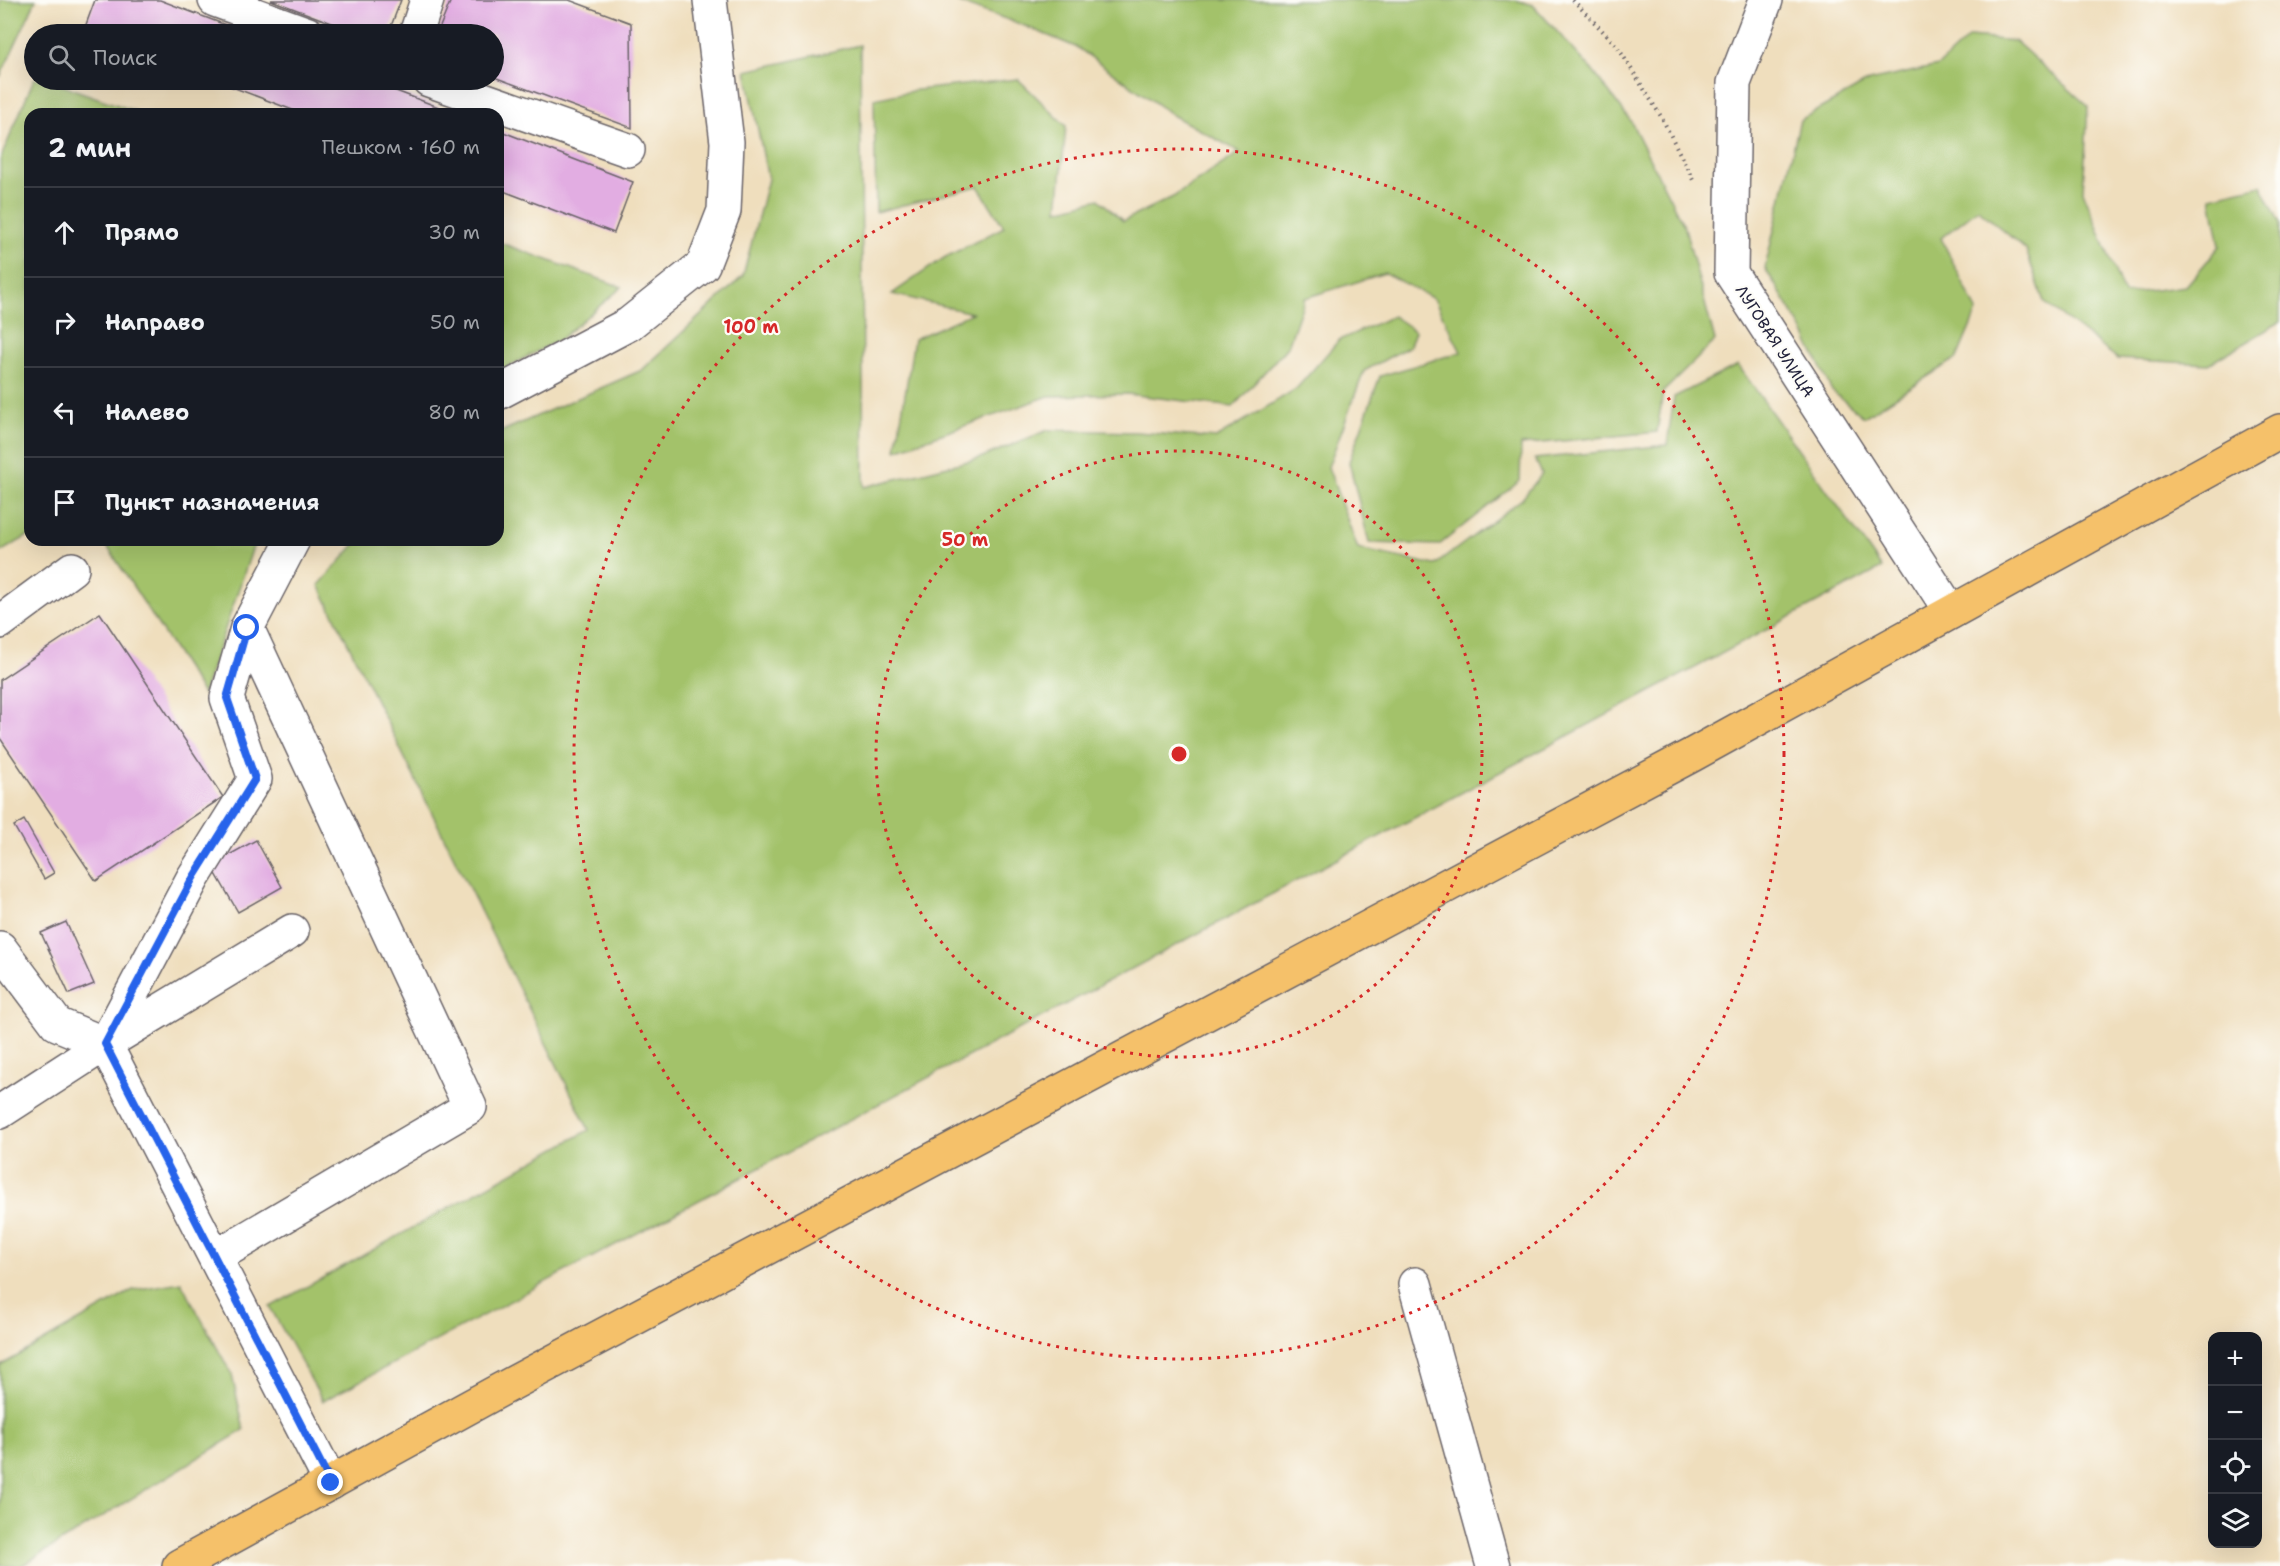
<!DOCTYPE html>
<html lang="ru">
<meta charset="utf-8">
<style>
body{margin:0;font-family:"Shantell Sans",sans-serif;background:#242831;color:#f1f3f6}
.controls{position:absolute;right:18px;bottom:18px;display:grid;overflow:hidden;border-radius:12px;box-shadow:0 6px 24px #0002}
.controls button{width:54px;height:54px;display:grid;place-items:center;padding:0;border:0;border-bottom:2px solid #363941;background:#171b24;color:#f1f3f6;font:30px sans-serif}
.stop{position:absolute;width:18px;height:18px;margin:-14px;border:4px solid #2563eb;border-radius:50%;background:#fff}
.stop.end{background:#2563eb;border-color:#fff;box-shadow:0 2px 6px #0008}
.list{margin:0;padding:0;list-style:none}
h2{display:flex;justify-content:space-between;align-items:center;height:78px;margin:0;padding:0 24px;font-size:26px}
h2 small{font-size:20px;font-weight:400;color:#9ea1a6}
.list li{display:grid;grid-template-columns:39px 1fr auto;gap:18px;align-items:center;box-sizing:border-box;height:90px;padding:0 24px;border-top:2px solid #363941}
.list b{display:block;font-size:22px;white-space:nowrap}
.list em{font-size:20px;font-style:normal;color:#9ea1a6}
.icon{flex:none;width:33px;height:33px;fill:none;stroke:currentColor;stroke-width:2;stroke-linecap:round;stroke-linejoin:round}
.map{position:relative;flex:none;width:2280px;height:1566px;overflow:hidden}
.search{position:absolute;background:#171b24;box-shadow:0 6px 24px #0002;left:24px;top:24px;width:480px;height:66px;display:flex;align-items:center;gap:15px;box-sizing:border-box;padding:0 21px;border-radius:33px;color:#9ea1a6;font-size:22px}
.panel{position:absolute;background:#171b24;box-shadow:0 6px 24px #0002;left:24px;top:108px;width:480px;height:438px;border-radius:18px}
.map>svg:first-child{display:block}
</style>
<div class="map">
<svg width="2280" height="1566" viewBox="0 0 2280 1566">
<rect width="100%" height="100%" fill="#fdfcf7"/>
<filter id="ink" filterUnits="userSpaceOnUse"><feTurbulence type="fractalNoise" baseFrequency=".0167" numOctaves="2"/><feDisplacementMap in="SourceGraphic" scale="12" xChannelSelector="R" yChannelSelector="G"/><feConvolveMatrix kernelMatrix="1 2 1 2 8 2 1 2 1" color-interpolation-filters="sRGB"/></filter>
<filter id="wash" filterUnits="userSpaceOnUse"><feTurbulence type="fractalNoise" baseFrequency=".008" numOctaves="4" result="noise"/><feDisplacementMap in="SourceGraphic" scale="24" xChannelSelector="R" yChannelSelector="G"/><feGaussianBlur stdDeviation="1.35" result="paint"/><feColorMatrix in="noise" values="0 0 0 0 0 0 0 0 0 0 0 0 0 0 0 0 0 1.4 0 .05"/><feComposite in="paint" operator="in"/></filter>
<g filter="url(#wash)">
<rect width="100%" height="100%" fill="#efdebd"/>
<path fill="#a3c26a" stroke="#627252" stroke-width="1.5" d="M 0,0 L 36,0 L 0,77 Z
M 951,0 L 1516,0 L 1533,5 L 1592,70 L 1630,120 L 1685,228 L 1715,341 L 1663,392 L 1657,432 L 1521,445 L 1520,481 L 1439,545 L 1369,543 L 1349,462 L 1380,376 L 1461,352 L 1434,299 L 1385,273 L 1305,298 L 1288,346 L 1233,407 L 1127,394 L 1049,396 L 896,450 L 914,339 L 972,313 L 892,294 L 944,258 L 1004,227 L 978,186 L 876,212 L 874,99 L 917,90 L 1018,79 L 1066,126 L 1058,210 L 1099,199 L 1123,221 L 1173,197 L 1240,152 L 1174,116 L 1078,48 L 1020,24 Z
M 1969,37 L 2015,41 L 2088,106 L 2083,191 L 2124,294 L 2186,286 L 2220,246 L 2211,197 L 2261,185 L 2280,223 L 2280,322 L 2209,364 L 2118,359 L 2044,302 L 2026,250 L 1978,209 L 1941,238 L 1977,311 L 1957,358 L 1864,417 L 1832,391 L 1801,327 L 1765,268 L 1800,120 L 1869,81 L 1938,66 Z
M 860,45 L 864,487 L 980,458 L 1048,430 L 1136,432 L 1216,438 L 1296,389 L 1339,340 L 1393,316 L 1415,331 L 1410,346 L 1364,371 L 1328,467 L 1358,549 L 1435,565 L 1522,499 L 1542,474 L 1535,459 L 1667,445 L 1674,397 L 1738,365 L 1882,568 L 323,1401 L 270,1307 L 589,1130 L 319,585 L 359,540 L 498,540 L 498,433 L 642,370 L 743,276 L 768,179 L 746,71 Z
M 34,79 L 47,80 L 143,114 L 30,114 L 30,535 L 0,552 L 0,160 Z
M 498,242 L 622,287 L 559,340 L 498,372 Z
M 103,540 L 261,540 L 253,547 L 203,694 Z
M 181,1282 L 232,1375 L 244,1430 L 21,1566 L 0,1566 L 0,1366 L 133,1290 Z"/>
<g id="blocks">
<path fill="#e2ade2" d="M 95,0 L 160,0 L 249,34 L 96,34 L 84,30 Z
M 271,0 L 401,0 L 388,34 L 361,34 Z
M 451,0 L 569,0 L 631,23 L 632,128 L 494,77 L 494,34 L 437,34 Z
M 214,80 L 367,80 L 457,114 L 303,114 Z
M 498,130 L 633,182 L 614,233 L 498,189 Z
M 100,613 L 223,797 L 96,881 L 0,738 L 0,680 Z
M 24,820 L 54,873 L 44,879 L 14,826 Z
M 256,840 L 282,887 L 238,912 L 211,865 Z
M 66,922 L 94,984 L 69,994 L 41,933 Z"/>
</g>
</g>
<g filter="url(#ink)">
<use href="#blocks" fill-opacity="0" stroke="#6a6468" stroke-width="1.5"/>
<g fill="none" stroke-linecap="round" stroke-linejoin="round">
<g stroke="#6a6468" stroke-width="36">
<path id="minor" d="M 215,0 L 308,34
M 1766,0 L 1734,83 L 1731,273 L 1951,612
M 416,34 L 427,0
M 429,80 L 628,150
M 498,393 L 629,324 L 703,265 L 724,211 L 727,142 L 710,0
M 293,540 L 247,628 L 227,698 L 255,779 L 193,878 L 105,1044 L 331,1483
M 0,622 L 72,569
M 0,948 L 57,1024 L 105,1044
M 0,1112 L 105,1044 L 292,931
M 215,1257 L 470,1107 L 247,628
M 1415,1284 L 1493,1566"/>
</g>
<g stroke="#6a6468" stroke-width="36">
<path id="highway" d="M 179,1566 L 500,1390 L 1692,755 L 2280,431"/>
</g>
<path stroke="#6a6468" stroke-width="4" stroke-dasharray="1.5 4.5" stroke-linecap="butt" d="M 1573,0 L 1617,46 L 1662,118 L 1693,180"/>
<use href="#minor" stroke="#fff" stroke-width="33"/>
<use href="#highway" stroke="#f5c16b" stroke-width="33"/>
</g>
</g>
<g fill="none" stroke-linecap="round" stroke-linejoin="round" filter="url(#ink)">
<path stroke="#2563eb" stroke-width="8" d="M 247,628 L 227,698 L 255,779 L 193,878 L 105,1044 L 331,1483"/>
</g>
<g fill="none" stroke="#d62828" stroke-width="3" stroke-dasharray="3 6">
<circle cx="1179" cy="754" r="303"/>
<circle cx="1179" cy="754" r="605"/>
</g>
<g text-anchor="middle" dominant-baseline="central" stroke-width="4.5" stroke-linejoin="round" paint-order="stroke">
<g font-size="16" fill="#22223b" stroke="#fdfcf7">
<text transform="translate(1775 341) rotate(57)">ЛУГОВАЯ УЛИЦА</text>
</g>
</g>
<circle cx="1179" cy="754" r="9" fill="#d62828" stroke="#fdfcf7" stroke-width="3"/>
<g font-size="18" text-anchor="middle" font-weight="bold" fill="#d62828" stroke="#fdfcf7" stroke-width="4.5" stroke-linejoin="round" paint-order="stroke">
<text x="751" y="333">100 m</text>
<text x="965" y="546">50 m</text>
</g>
</svg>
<div class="controls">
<button>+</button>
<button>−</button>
<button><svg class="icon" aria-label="locate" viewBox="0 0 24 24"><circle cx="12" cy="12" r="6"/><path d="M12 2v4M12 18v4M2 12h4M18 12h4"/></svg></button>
<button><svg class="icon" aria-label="layers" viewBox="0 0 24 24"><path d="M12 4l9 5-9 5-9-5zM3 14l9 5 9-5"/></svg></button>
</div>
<div class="stop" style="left:247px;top:628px"></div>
<div class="stop end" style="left:331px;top:1483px"></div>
<div class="search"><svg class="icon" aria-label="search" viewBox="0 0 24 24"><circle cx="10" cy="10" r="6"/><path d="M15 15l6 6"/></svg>Поиск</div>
<section class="panel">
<h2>2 мин<small>Пешком · 160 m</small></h2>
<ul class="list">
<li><svg class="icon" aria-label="ahead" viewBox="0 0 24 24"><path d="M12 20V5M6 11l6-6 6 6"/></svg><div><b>Прямо</b></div><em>30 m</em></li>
<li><svg class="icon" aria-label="right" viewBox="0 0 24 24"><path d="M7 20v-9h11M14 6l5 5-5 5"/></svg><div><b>Направо</b></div><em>50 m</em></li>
<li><svg class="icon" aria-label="left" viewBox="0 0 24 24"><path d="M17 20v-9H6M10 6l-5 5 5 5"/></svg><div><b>Налево</b></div><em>80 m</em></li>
<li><svg class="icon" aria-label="arrive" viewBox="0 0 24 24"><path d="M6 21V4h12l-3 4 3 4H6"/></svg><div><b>Пункт назначения</b></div></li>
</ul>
</section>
</div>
